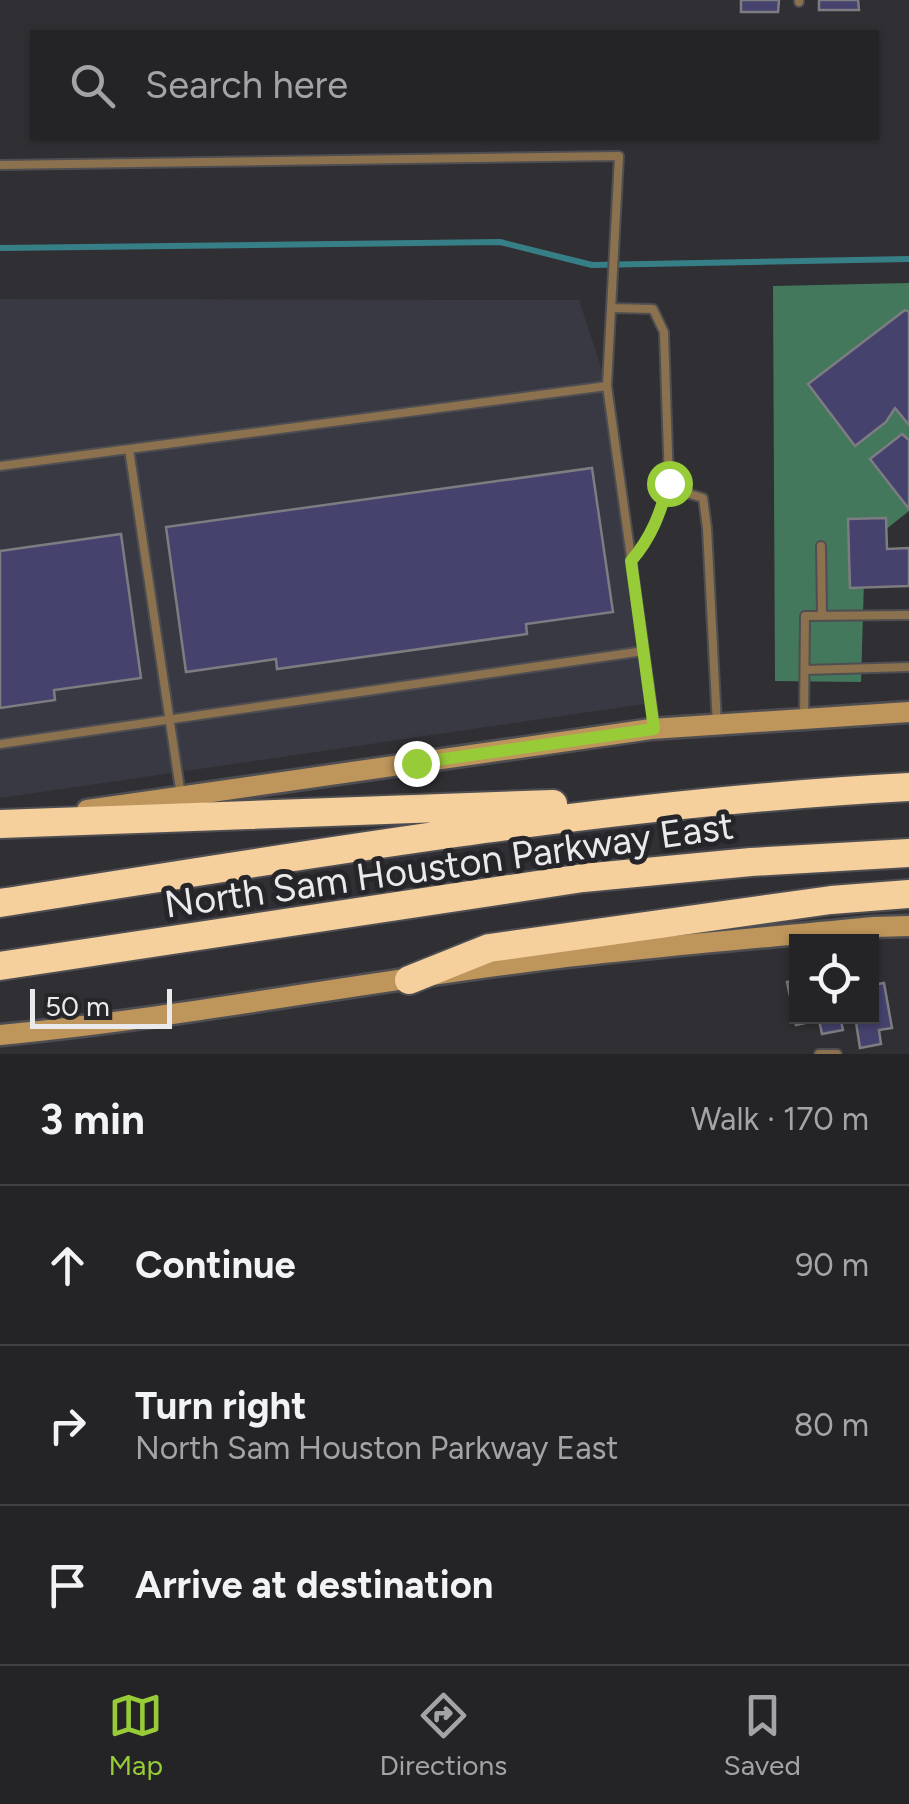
<!DOCTYPE html>
<meta charset="utf-8">
<style>
body{margin:0;font-family:Figtree,sans-serif;background:#303033;color:#f1f3f6}
.controls{position:absolute;right:30px;bottom:30px;display:grid;overflow:hidden;border-radius:0px;box-shadow:0 2px 8px #0004}
.controls button{width:90px;height:90px;display:grid;place-items:center;padding:0;border:0;border-bottom:2px solid #414144;background:#242427;color:#f1f3f6;font:50px sans-serif}
.scale{position:absolute;left:30px;bottom:25px;width:142px;box-sizing:border-box;padding-left:10px;border:5px solid #eaeaed;border-top:0;font-size:28px;line-height:35px;white-space:nowrap;color:#eaeaed;-webkit-text-stroke:8px #26262a;paint-order:stroke}
.stop{position:absolute;width:30px;height:30px;margin:-22px;border:8px solid #97cb38;border-radius:50%;background:#fff}
.stop.end{background:#97cb38;border-color:#fff;box-shadow:0 2px 10px #0008}
.list{margin:0;padding:0;list-style:none}
h2{display:flex;justify-content:space-between;align-items:center;height:130px;margin:0;padding:0 40px;font-size:42px}
h2 small{font-size:32px;font-weight:400;color:#a3a4a7}
.list li{display:grid;grid-template-columns:65px 1fr auto;gap:30px;align-items:center;box-sizing:border-box;height:160px;padding:0 40px;border-top:2px solid #414144}
.list b{display:block;font-size:38px;white-space:nowrap}
.list p{margin:0;font-size:32px;white-space:nowrap;color:#a3a4a7}
.list em{font-size:32px;font-style:normal;color:#a3a4a7}
.icon{flex:none;width:55px;height:55px;fill:none;stroke:currentColor;stroke-width:2;stroke-linecap:round;stroke-linejoin:round}
.map{position:relative;flex:none;width:909px;height:1054px;overflow:hidden}
.search{position:absolute;background:#242427;box-shadow:0 2px 8px #0004;left:30px;right:30px;top:30px;height:110px;display:flex;align-items:center;gap:25px;box-sizing:border-box;padding:0 35px;border-radius:0px;color:#a3a4a7;font-size:38px}
.sheet{height:610px;background:#242427}
nav{display:flex;justify-content:space-around;align-items:center;box-sizing:border-box;height:140px;border-top:2px solid #414144;background:#242427;font-size:28px;color:#a3a4a7}
nav a{display:grid;justify-items:center;gap:5px}
nav .on{color:#97cb38}
.map>svg:first-child{display:block}
</style>
<div class="map">
<svg width="909" height="1054" viewBox="0 0 909 1054">
<rect width="100%" height="100%" fill="#303034"/>
<path fill="#393943" d="M 0,299 L 579,300 L 607,386 L 651,703 L 0,798 Z"/>
<path fill="#44785c" d="M 909,283 L 909,511 L 865,546 L 861,682 L 775,681 L 773,286 Z"/>
<g fill="none" stroke-linecap="round" stroke-linejoin="round">
<path stroke="#377f86" stroke-width="6" d="M 0,248 L 500,242 L 592,265 L 909,259"/>
</g>
<path fill="#45426d" stroke="#7c7c81" stroke-width="2.5" d="M 741,0 L 779,0 L 778,12 L 741,12 Z
M 819,0 L 858,0 L 859,10 L 819,10 Z
M 905,310 L 909,312 L 909,425 L 895,408 L 886,422 L 855,446 L 808,384 Z
M 902,434 L 909,440 L 909,509 L 870,459 Z
M 592,468 L 613,612 L 526,624 L 527,634 L 277,669 L 276,659 L 186,672 L 166,527 Z
M 886,518 L 887,549 L 909,548 L 909,586 L 850,588 L 848,519 Z
M 121,534 L 141,678 L 54,690 L 55,700 L 0,708 L 0,551 Z
M 796,980 L 796,1016 L 840,1016 L 843,1030 L 822,1034 L 819,1020 L 796,1025 L 787,982 Z
M 884,983 L 892,1028 L 879,1030 L 881,1044 L 860,1048 L 855,1016 L 872,1016 L 872,985 Z"/>
<g fill="none" stroke-linecap="round" stroke-linejoin="round">
<g stroke="#4e4e52" stroke-width="12">
<path id="service" d="M 799,0 L 799,2
M 0,165 L 619,156 L 607,386 L 655,729
M 611,308 L 653,309 L 664,332 L 669,483 L 673,489 L 703,498 L 707,528 L 717,725
M 0,466 L 129,449
M 821,546 L 822,616
M 631,561 C 652,537 660,513 669,483
M 805,670 L 909,667
M 804,718 L 805,616 L 909,615
M 0,744 L 644,651
M 181,796 L 129,449 L 607,386
M 819,1054 L 837,1054"/>
</g>
<g stroke="#4e4e52" stroke-width="25">
<path id="secondary" d="M 87,810 L 651,729 L 909,712
M 0,1035 C 179,1018 356,983 534,961 C 647,947 761,938 874,927 L 909,926"/>
</g>
<g stroke="#4e4e52" stroke-width="32">
<path id="motorway" d="M 0,824 L 553,804
M 0,903 C 302,856 603,803 909,787
M 0,966 L 583,878 L 751,862 L 909,853
M 409,980 L 489,948 L 831,900 L 909,894"/>
</g>
<use href="#service" stroke="#8b714e" stroke-width="8"/>
<use href="#secondary" stroke="#be955b" stroke-width="20"/>
<use href="#motorway" stroke="#f5cf9c" stroke-width="28"/>
</g>
<g fill="none" stroke-linecap="round" stroke-linejoin="round">
<path stroke="#97cb38" stroke-width="12" d="M 416,763 L 654,729 L 631,561 C 652,537 660,513 669,483"/>
</g>
<g text-anchor="middle" dominant-baseline="central" stroke-width="10" stroke-linejoin="round" paint-order="stroke">
<g font-size="38" fill="#eaeaed" stroke="#26262a">
<text transform="translate(449 865) rotate(-8)">North Sam Houston Parkway East</text>
</g>
</g>
</svg>
<div class="controls">
<button><svg class="icon" aria-label="locate" viewBox="0 0 24 24"><circle cx="12" cy="12" r="6"/><path d="M12 2v4M12 18v4M2 12h4M18 12h4"/></svg></button>
</div>
<div class="scale">50 m</div>
<div class="stop" style="left:669px;top:483px"></div>
<div class="stop end" style="left:416px;top:763px"></div>
<div class="search"><svg class="icon" aria-label="search" viewBox="0 0 24 24"><circle cx="10" cy="10" r="6"/><path d="M15 15l6 6"/></svg>Search here</div>
</div>
<section class="sheet">
<h2>3 min<small>Walk · 170 m</small></h2>
<ul class="list">
<li><svg class="icon" aria-label="ahead" viewBox="0 0 24 24"><path d="M12 20V5M6 11l6-6 6 6"/></svg><div><b>Continue</b></div><em>90 m</em></li>
<li><svg class="icon" aria-label="right" viewBox="0 0 24 24"><path d="M7 20v-9h11M14 6l5 5-5 5"/></svg><div><b>Turn right</b><p>North Sam Houston Parkway East</p></div><em>80 m</em></li>
<li><svg class="icon" aria-label="arrive" viewBox="0 0 24 24"><path d="M6 21V4h12l-3 4 3 4H6"/></svg><div><b>Arrive at destination</b></div></li>
</ul>
</section>
<nav>
<a class="on"><svg class="icon" aria-label="map" viewBox="0 0 24 24"><path d="M3 6l6-2 6 2 6-2v14l-6 2-6-2-6 2zM9 4v14M15 6v14"/></svg>Map</a>
<a><svg class="icon" aria-label="directions" viewBox="0 0 24 24"><path d="M12 3l9 9-9 9-9-9zM9 14v-3h6M13 9l2 2-2 2"/></svg>Directions</a>
<a><svg class="icon" aria-label="saved" viewBox="0 0 24 24"><path d="M7 4h10v16l-5-4-5 4z"/></svg>Saved</a>
</nav>
